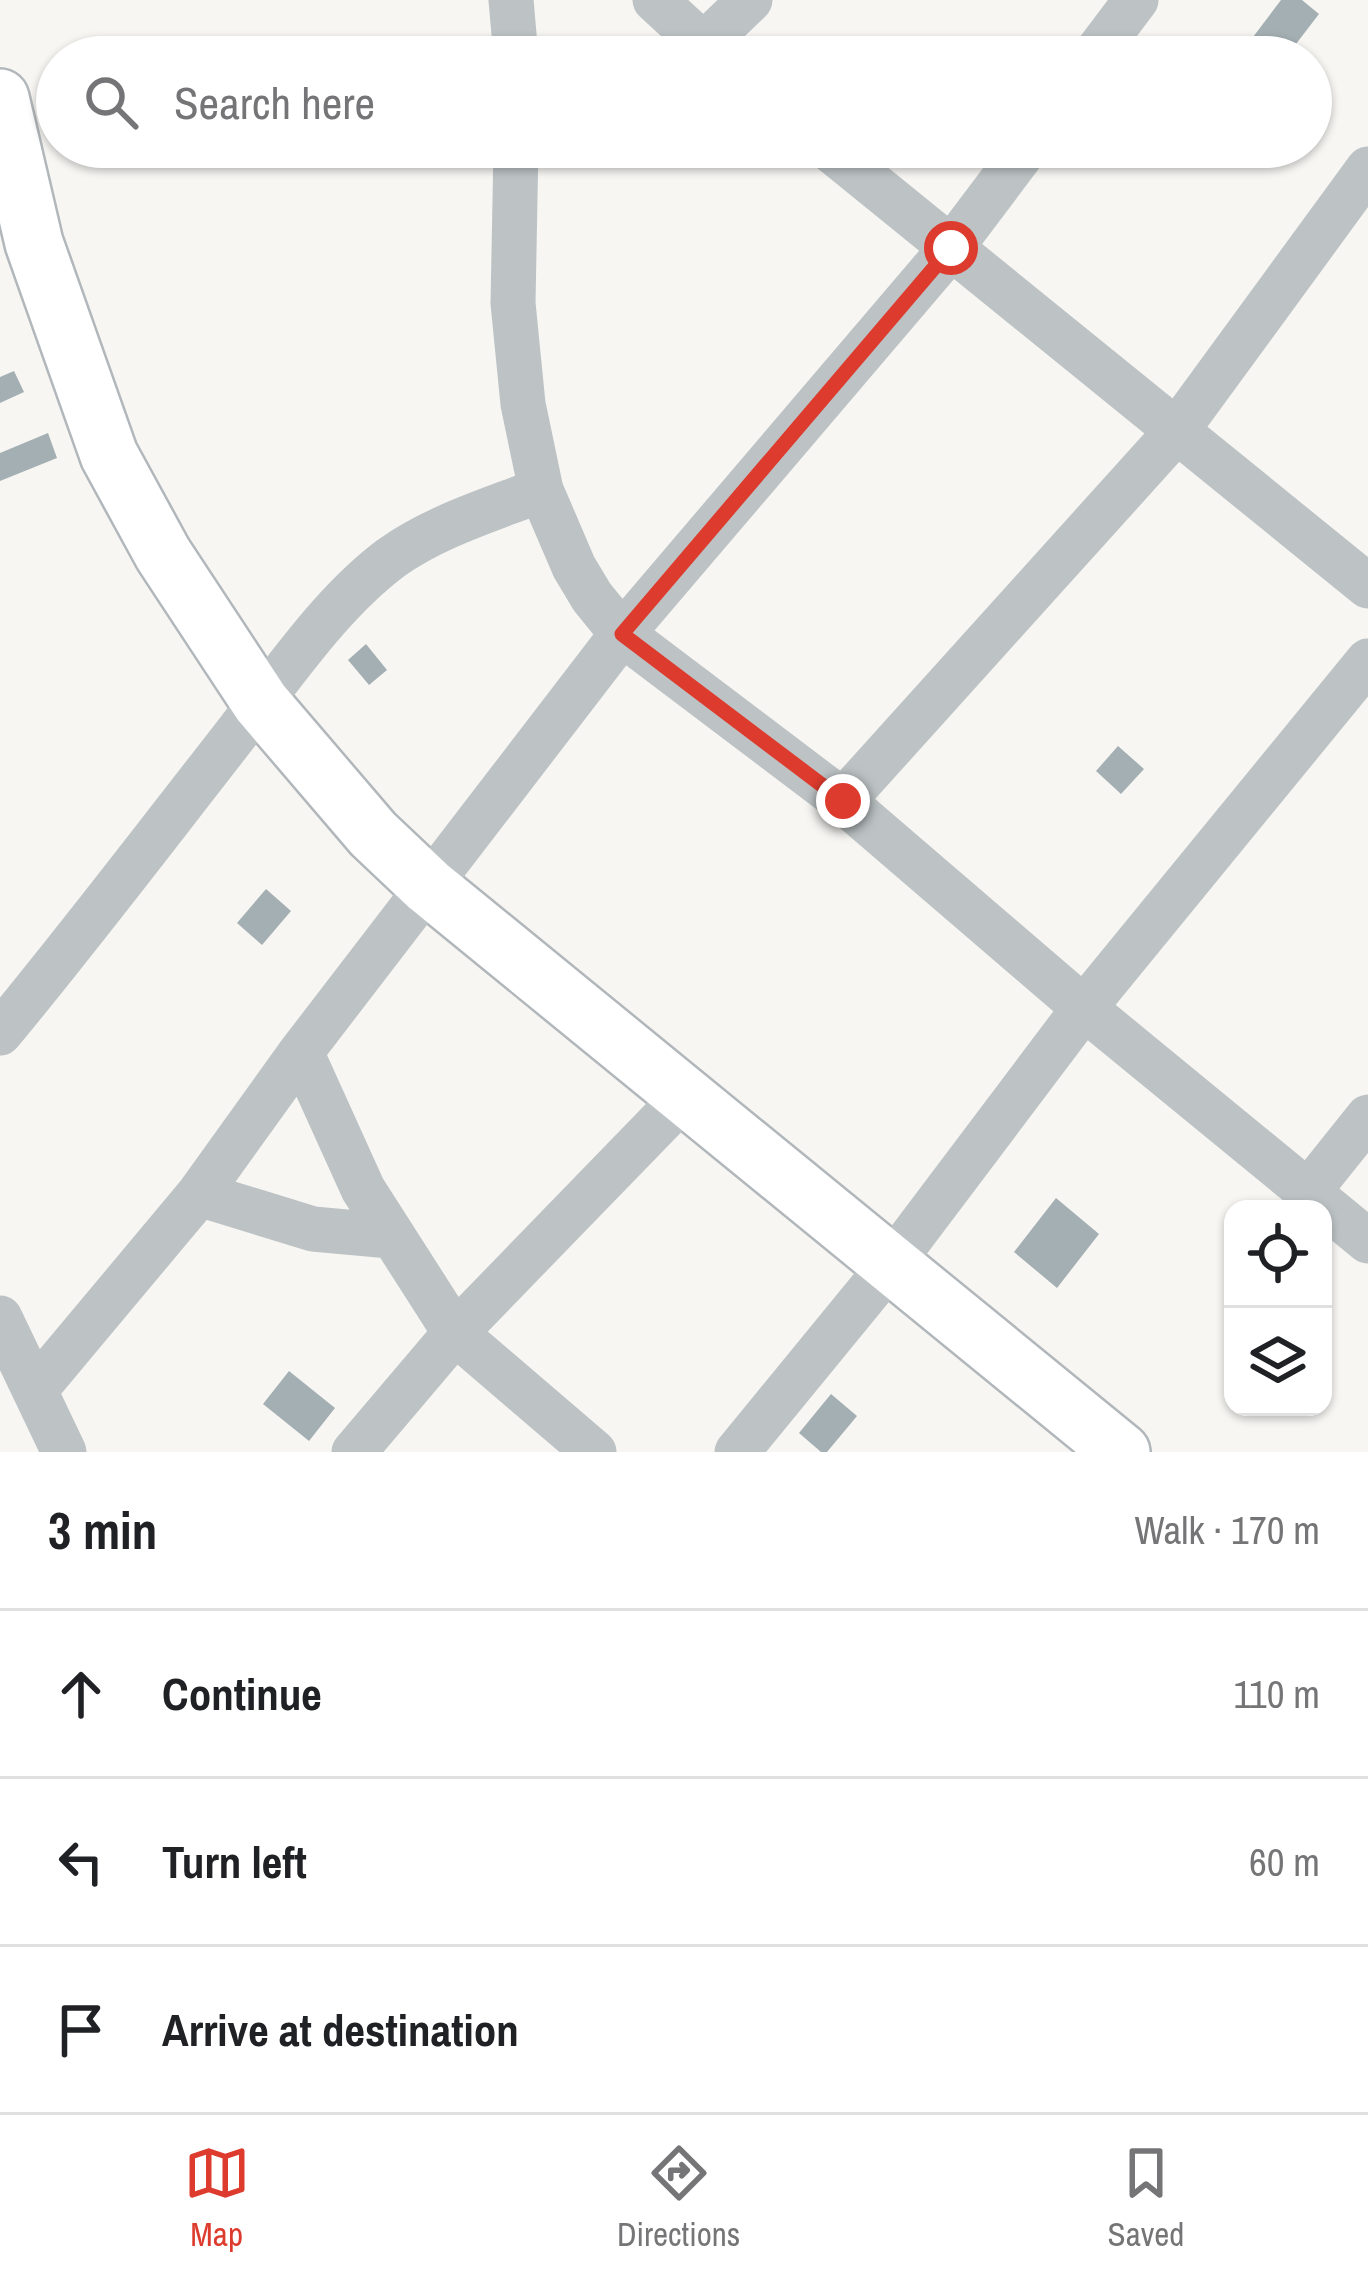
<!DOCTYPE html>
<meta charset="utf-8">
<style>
body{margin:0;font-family:"Archivo Narrow",sans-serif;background:#f2f2f2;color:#202124}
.controls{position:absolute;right:36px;bottom:36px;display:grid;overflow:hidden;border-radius:24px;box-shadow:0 3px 9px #0004}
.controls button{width:108px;height:108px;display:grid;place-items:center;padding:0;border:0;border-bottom:3px solid #e0e0e0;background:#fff;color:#202124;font:60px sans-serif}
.stop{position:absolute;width:36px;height:36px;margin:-27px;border:9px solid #dd3b2d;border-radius:50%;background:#fff}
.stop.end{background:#dd3b2d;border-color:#fff;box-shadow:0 3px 12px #0008}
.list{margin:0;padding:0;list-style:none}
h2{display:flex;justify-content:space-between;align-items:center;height:156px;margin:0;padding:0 48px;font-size:51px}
h2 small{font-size:39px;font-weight:400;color:#757577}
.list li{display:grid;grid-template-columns:78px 1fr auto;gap:36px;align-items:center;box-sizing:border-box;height:168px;padding:0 48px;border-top:3px solid #e0e0e0}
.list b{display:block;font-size:45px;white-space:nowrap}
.list em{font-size:39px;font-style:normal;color:#757577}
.icon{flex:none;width:66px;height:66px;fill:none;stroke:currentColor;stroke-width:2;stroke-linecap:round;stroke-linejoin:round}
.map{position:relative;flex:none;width:1368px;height:1452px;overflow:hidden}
.search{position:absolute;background:#fff;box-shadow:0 3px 9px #0004;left:36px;right:36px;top:36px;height:132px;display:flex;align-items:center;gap:30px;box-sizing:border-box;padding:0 42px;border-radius:66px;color:#757577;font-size:45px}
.sheet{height:660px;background:#fff}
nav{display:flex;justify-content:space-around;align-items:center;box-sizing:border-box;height:168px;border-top:3px solid #e0e0e0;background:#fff;font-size:33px;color:#757577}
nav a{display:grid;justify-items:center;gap:6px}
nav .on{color:#dd3b2d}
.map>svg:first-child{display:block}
</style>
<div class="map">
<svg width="1368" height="1452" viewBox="0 0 1368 1452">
<rect width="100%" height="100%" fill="#f7f6f3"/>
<path fill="#a4afb3" d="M 1281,0 L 1302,0 L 1319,14 L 1286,57 L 1271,57 L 1250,41 Z
M 14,371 L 24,392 L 0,403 L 0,377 Z
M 48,433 L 57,458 L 0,481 L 0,453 Z
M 366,644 L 387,670 L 369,685 L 348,660 Z
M 1118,746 L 1144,769 L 1121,794 L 1096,771 Z
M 266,889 L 291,911 L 262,945 L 237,923 Z
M 1056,1198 L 1099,1234 L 1057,1288 L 1014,1252 Z
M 289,1371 L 335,1408 L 309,1441 L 263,1404 Z
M 831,1394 L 857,1416 L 827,1452 L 821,1452 L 799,1433 Z"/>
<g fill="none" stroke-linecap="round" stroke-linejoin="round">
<g stroke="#b1b7ba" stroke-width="62">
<path id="major" d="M 0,98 L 34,243 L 109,455 L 163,554 L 261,703 L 373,834 L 428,886 L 1121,1452"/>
</g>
<path stroke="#bdc3c5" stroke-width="45" d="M 511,0 L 516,57
M 655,0 L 717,57
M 703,45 L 750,0
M 1093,57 L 1136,0
M 516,147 L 513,303 L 523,404 L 541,490 L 574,567 L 592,597 L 622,634 L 843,801 L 1084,1008 L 1368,1241
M 827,147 L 1368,586
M 843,801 L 1175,433 L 1368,169
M 0,1033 C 82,934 160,831 239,730 C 285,672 331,603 391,558 C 436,526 490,510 541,490
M 301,1052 L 363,1189 L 455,1333 L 594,1452
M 1308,1192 L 1368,1117
M 199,1194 L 313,1229 L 390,1236
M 0,1318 L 64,1452
M 35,1390 L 199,1194 L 301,1052 L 622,634 L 951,248 L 1027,147
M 354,1452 L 455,1333 L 685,1096
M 737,1452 L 891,1264 L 1084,1008 L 1368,661"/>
<use href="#major" stroke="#fff" stroke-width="57"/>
</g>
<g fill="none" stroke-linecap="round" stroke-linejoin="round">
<path stroke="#dd3b2d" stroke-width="15" d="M 843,801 L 622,634 L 951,248"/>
</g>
</svg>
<div class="controls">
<button><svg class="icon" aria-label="locate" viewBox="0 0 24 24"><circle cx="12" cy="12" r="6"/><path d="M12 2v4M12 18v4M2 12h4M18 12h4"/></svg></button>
<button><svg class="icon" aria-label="layers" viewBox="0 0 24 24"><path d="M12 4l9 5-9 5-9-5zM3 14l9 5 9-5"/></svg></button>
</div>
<div class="stop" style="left:951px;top:248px"></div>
<div class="stop end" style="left:843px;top:801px"></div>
<div class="search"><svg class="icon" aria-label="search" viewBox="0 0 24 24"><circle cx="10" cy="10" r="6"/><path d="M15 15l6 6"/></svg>Search here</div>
</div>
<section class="sheet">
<h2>3 min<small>Walk · 170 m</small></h2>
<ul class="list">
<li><svg class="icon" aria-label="ahead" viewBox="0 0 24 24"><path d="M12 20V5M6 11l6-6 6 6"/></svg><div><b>Continue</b></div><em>110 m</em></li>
<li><svg class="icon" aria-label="left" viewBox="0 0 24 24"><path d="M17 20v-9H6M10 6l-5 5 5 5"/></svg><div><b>Turn left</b></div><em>60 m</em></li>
<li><svg class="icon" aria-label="arrive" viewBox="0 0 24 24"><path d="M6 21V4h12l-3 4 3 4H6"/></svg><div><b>Arrive at destination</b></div></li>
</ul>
</section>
<nav>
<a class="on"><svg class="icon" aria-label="map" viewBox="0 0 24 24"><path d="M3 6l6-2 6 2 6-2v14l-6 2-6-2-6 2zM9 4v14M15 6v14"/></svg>Map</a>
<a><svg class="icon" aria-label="directions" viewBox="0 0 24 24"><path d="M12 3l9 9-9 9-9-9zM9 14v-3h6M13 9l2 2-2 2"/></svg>Directions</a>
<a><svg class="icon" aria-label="saved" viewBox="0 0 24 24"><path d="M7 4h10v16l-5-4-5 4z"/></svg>Saved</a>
</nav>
